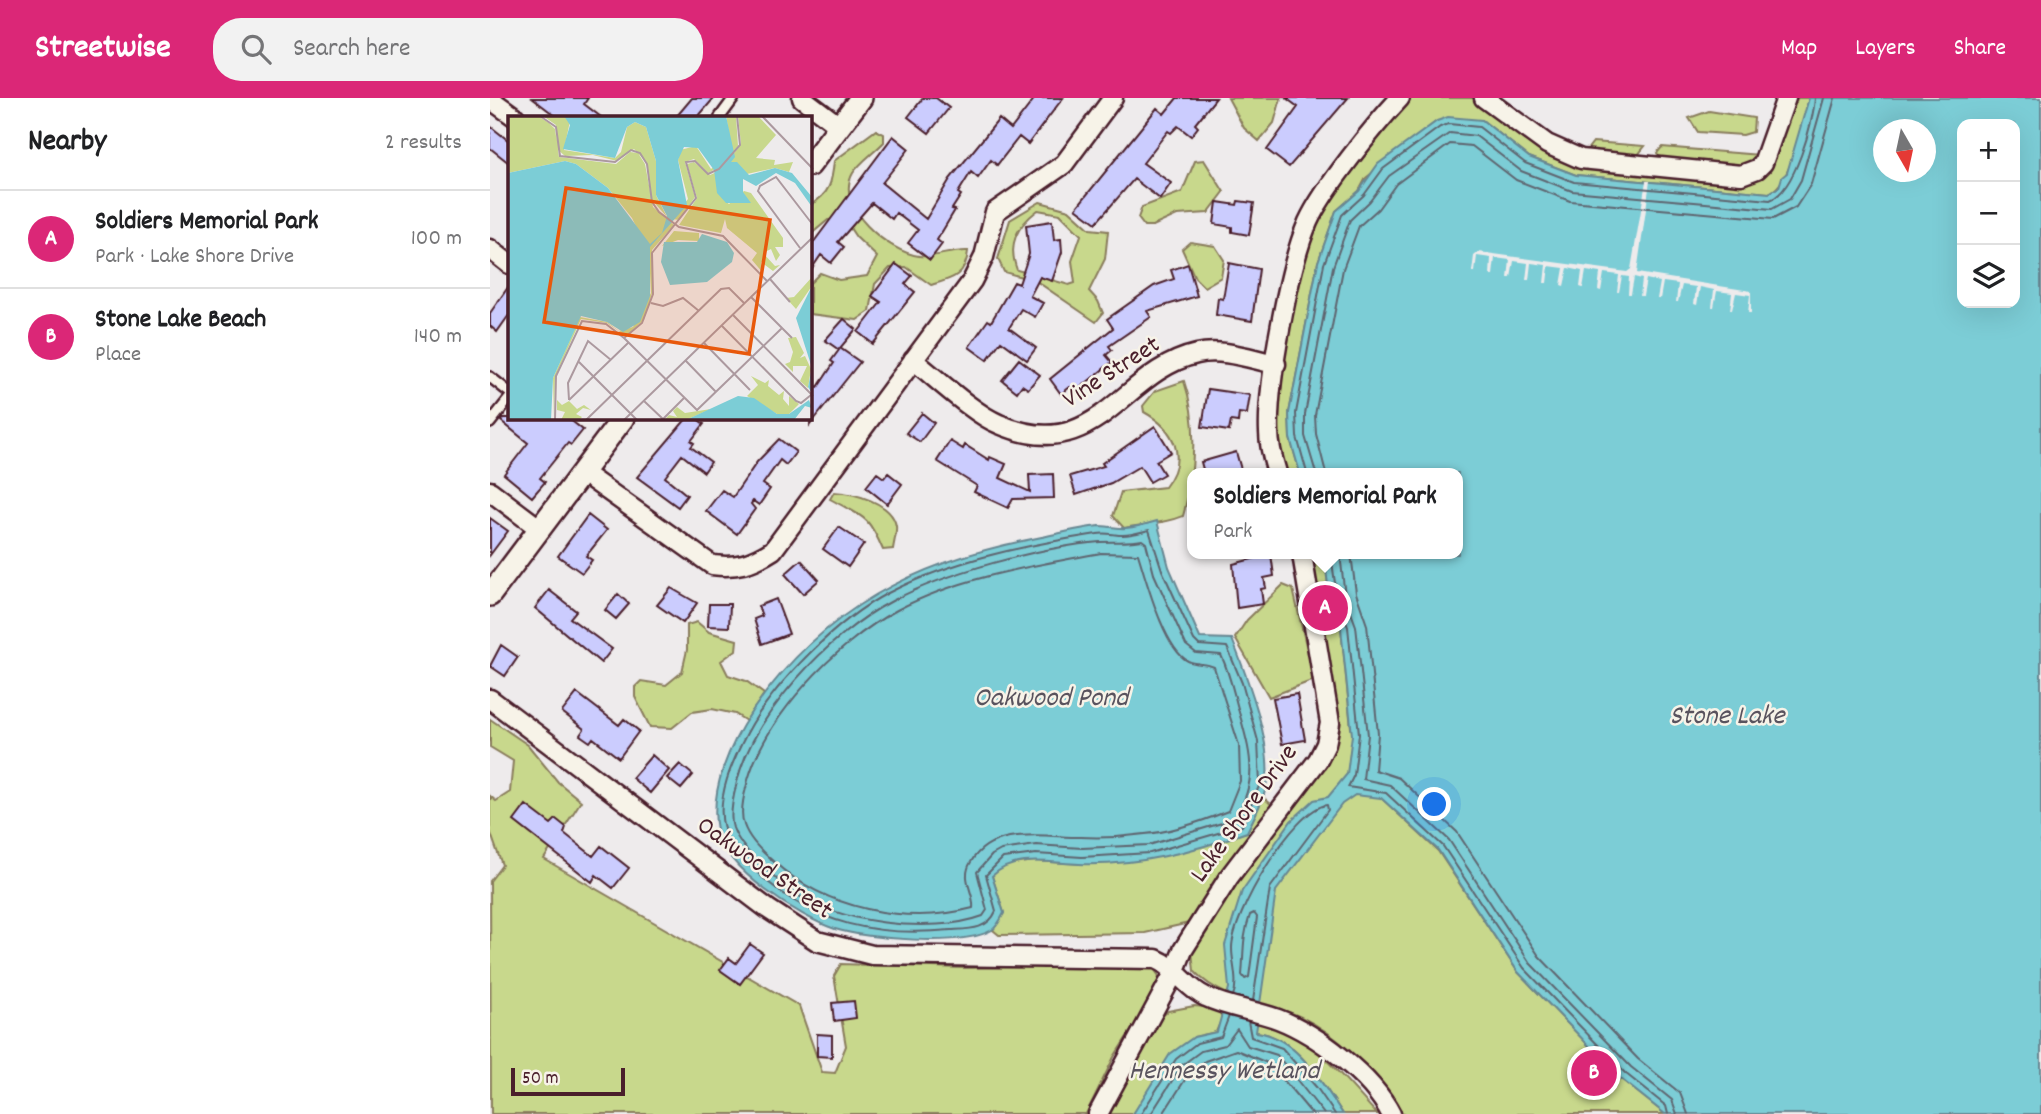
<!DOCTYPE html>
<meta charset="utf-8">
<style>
body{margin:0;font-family:Dekko,sans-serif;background:#f2f2f2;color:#202124}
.controls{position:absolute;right:21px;top:21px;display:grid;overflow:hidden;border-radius:14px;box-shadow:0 7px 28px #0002}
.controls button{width:63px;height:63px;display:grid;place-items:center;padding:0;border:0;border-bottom:2px solid #e0e0e0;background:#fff;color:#202124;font:35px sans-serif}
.compass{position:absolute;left:1383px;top:21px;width:63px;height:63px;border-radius:50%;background:#fff;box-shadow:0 7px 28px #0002;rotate:171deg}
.scale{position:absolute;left:21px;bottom:18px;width:114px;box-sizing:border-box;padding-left:7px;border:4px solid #4a1f2b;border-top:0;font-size:19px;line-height:24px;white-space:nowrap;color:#4a1f2b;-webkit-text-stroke:5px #f7f3e8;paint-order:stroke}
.you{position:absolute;left:945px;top:707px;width:24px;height:24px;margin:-18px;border:5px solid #fff;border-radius:50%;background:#1a73e8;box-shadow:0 0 0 10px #1a73e833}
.badge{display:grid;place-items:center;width:46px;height:46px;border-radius:50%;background:#db2777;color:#fff;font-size:23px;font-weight:700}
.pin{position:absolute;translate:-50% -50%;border:4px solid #fff;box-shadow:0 2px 7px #0006}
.popup{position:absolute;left:697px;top:370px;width:276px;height:91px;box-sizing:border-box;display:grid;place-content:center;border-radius:14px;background:#fff;filter:drop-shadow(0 2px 5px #0005);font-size:23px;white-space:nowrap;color:#757577}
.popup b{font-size:26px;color:#202124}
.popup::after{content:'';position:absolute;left:50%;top:100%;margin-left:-14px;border:14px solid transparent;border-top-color:#fff}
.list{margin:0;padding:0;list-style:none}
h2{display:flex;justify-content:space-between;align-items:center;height:91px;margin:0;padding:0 28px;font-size:30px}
h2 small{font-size:23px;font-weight:400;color:#757577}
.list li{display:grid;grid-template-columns:46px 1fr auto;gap:21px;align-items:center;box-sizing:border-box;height:98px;padding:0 28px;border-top:2px solid #e0e0e0}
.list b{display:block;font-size:26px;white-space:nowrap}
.list p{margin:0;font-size:23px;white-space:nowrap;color:#757577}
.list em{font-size:23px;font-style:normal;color:#757577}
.icon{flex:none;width:38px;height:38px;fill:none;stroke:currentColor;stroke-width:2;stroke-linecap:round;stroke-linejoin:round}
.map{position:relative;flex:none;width:1551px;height:1016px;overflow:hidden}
header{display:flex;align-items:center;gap:42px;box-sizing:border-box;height:98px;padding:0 35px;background:#db2777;color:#fff}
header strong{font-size:33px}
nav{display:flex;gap:38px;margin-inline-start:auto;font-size:24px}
.search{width:490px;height:63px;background:#f2f2f2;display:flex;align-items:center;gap:18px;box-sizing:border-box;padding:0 24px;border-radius:28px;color:#757577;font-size:26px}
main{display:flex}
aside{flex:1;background:#fff}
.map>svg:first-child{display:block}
</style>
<header>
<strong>Streetwise</strong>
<div class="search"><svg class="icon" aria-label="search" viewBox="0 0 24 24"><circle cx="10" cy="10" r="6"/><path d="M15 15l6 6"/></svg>Search here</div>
<nav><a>Map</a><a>Layers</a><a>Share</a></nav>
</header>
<main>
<aside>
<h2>Nearby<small>2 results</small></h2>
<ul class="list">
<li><span class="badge">A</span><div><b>Soldiers Memorial Park</b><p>Park · Lake Shore Drive</p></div><em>100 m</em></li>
<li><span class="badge">B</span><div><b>Stone Lake Beach</b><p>Place</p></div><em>140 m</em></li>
</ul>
</aside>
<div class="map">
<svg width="1551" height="1016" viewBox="0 0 1551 1016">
<rect width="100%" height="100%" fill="#eeebec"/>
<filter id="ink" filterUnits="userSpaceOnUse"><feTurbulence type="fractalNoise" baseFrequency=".0143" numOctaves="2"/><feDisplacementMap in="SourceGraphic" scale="14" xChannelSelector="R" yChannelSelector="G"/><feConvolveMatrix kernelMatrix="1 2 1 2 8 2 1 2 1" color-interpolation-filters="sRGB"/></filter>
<g filter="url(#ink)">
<path fill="#c8d88c" stroke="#897c5c" stroke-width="2" fill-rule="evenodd" d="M 738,0 L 791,0 L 784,25 L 769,43 L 754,30 Z
M 915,0 L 984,0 L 1065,57 L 1253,82 L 1300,0 L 1319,0 C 1313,23 1302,86 1279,95 L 1086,77 L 1039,59 L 992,22 L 947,23 L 876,80 L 869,93 L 846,113 L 828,164 L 799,315 L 800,340 L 810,375 L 792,375 L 782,332 L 808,172 L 828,115 Z
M 1219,13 L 1264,20 L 1263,34 L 1253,37 L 1208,34 L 1199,20 Z
M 386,32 L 394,36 L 394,44 C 385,54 370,64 363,75 C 343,109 399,154 429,158 C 445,160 462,152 478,153 C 476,178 462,181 441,187 L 416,169 L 400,170 L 385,186 L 380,213 L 367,222 L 320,216 L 320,185 L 330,175 L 349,182 L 377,178 L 387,159 L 366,139 L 354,121 L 338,122 L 320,137 L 320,107 C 340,96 342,84 344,63 Z
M 1103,44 L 1155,48 L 1143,63 L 1093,57 Z
M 1172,49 L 1271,57 L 1256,72 L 1172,65 L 1167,55 Z
M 714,62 L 734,94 L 718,115 L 687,117 L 663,128 L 654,128 L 648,120 L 652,109 L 692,94 L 705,63 Z
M 550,104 L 579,112 L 600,131 L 618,133 L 615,161 L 599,193 L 608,203 L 613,215 L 606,224 L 546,183 L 514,174 L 508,161 L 520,122 ZM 548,112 L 570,116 L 591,137 L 582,163 L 585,185 L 579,187 L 527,172 C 517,146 527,128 548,112 Z
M 700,144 L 725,148 L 734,162 L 731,179 L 714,189 L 705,180 L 692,151 Z
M 694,283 C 708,324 705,376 693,418 C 674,426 655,426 634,430 L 623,418 L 631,394 L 675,389 C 698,360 685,331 654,314 L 653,308 L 665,293 Z
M 344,394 C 363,395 402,404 406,428 C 407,434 404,444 403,451 L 393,452 C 377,415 374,420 340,401 Z
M 817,456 L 834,456 L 835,459 L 840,503 L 851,530 L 861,630 L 891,700 L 948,753 L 1028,874 L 1131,981 L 1175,1016 L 910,1016 C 886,978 853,939 811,919 C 773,901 735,906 704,873 L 702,853 L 750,774 L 838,656 Z
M 793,487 L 803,491 L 824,582 L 779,599 L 745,540 L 757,522 Z
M 207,524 L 219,534 L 247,542 L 246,552 L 231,563 L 238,577 L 256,583 L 274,596 L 256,623 L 245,616 L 222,611 L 202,614 L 182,630 L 160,629 L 145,599 L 145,589 L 151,583 L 176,587 L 192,574 L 197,552 L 197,527 Z
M 0,621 L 38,647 L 68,684 L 91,703 L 54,761 L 309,908 L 332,974 L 345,975 L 356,948 L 344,878 L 351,866 L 473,870 L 661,867 L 669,878 L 667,892 L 624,959 L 596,1016 L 1,1016 L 0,783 L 12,767 L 0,733 L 0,698 L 6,703 L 20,694 L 23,663 L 0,649 Z
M 773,699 L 784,709 L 713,813 L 699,825 L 655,835 L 509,837 L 503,832 L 514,815 L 502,778 L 513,767 L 545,763 L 592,766 L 757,734 Z
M 704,908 L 728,910 L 732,920 L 726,934 L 704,939 L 643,1016 L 615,1016 L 669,921 L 678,913 Z
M 765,923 C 817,930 853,980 887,1016 L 853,1016 C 832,985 806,938 766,934 Z"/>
<path fill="#7ccdd6" stroke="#688792" stroke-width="2" fill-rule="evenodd" d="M 1319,0 L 1551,0 L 1551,1016 L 1175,1016 L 1131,981 L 1028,874 L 948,752 L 891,700 L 865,697 L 852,706 L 786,793 L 766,934 C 806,938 832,985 853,1016 L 643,1016 L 680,956 L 704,939 L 727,934 L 739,890 L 735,847 L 752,793 L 801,723 L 824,702 L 838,699 L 857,676 L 862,637 L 851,530 L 840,503 L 834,456 L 968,456 L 968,375 L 810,375 L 800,340 L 799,315 L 828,164 L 846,113 L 869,93 L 888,66 L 947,23 L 958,19 L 992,22 L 1039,59 L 1086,77 L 1279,95 L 1289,89 L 1292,79 L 1297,75 ZM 1472,26 L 1525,26 L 1525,205 L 1472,205 ZM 1394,32 L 1436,32 L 1436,74 L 1394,74 Z
M 667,423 L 679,469 L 710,540 L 742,541 C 757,579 784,648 776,689 C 773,704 764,719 757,734 C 702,754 648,768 589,766 C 560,765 525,756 502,778 L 514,815 C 511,821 507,829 502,832 C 473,849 376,841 345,831 C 309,819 235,772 227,732 C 219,692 240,646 262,613 C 334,510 426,463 547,440 C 567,436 589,430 609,428 C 618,428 627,431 636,430 C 646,429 657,426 667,423 Z"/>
<path fill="#eeebec" d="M 1156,83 L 1160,83 L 1147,175 L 1261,193 L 1261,215 L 1258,215 L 1260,197 L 1246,195 L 1242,212 L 1240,212 L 1242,195 L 1227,193 L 1224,209 L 1222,209 L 1224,192 L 1210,189 L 1207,207 L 1204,206 L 1206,189 L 1192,187 L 1188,204 L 1186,204 L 1188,186 L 1173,184 L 1170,201 L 1167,201 L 1170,184 L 1156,181 L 1153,198 L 1150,198 L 1152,181 L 1144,179 L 1141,196 L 1138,196 L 1139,179 L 1132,178 L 1129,194 L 1127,194 L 1129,177 L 1114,175 L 1111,193 L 1108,192 L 1110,175 L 1096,173 L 1093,190 L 1090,189 L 1092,173 L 1078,170 L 1074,188 L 1071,187 L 1074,170 L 1059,168 L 1057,185 L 1054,185 L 1056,167 L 1041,165 L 1039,182 L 1036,182 L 1038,165 L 1024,163 L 1021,180 L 1018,180 L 1020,162 L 1005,160 L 1003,177 L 1000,177 L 1001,160 L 987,158 L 985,174 L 982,174 L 984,158 L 989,154 L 1137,174 L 1141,171 Z"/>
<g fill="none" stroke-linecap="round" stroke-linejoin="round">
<path stroke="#5e656f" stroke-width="2" d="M 817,375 L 807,339 L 806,315 L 834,166 L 852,117 L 874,97 L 893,71 L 950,29 L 959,26 L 989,29 L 1035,65 L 1084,84 L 1280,102 C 1305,93 1323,25 1325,0
M 826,375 L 815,338 L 815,316 L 843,169 L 860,122 L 880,103 L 899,78 L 960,35 L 986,38 L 1031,73 L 1082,93 L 1282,111 L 1300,101 L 1311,82 L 1334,0
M 836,375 L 826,336 L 825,317 L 853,171 L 869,128 L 888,111 L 906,86 L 960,46 L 982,48 L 1026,82 L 1080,103 L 1283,121 L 1306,109 L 1321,86 L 1345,0
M 659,432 L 672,472 L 704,542 L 709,547 L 737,549 L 752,585 L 768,643 L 770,686 L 752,728 L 660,755 L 592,759 L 546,756 L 513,760 L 496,777 L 506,813 C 498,832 479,831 461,832 C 388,839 325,827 270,777 C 256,765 239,749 234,731 C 225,700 243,662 257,635 C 284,585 348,521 398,495 C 462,462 536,447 607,436 C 616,434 624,437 633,437 C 642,437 651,434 659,432 Z
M 652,442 L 656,445 L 664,476 L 696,547 L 706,555 L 731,557 C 741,578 744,598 751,621 C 762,661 767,683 745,721 L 659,747 L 592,750 L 546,747 L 511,752 L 502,757 L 487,774 L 497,812 L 493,818 C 442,837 344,825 300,792 C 291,786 284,778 276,771 C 263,760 249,746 243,730 C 239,718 243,700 246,688 C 261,618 339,536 402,503 C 455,475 550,449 610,444 C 625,443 637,445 652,442 Z
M 611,455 L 648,456 C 656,481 674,551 698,563 C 707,567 716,565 724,569 L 749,647 L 750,683 L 738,713 C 713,723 682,734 655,736 C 634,739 611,740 590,739 C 555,739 503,727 481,764 C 470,781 485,795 483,810 C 415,828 335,810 284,764 C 272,754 259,742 254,727 C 250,716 253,701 256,690 C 271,622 346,545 407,512 C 470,479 542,468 611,455 Z
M 841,456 L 847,500 L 858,529 L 869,636 L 864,677 L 858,689 L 896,695 L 953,748 L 1034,870 L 1135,975 L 1176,1008 L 1178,1016
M 850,456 L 855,498 L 866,528 L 878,637 L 873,681 L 900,687 L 959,742 L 1040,865 L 1141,969 L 1182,1002 L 1187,1016
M 861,456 L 866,495 L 877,527 L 888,636 L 885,672 L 909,680 L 967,734 L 1049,858 L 1148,961 L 1190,995 L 1198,1016
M 764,815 L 767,819 L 759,879 L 755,881 L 752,877 C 754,854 752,841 760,817 Z
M 743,898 C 749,884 742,865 742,851 C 741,818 804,710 837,707 L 838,712 L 780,790 L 763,903
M 758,923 L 761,939 L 792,950 L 827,990 L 845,1016
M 651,1016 L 686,961 L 707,945 L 731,939 L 739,918
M 661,1016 L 692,967 L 711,953 L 735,947 L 747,931 L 758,948 L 787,957 L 834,1016
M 673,1016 L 700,974 L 715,963 L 746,952 L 780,966 L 822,1016"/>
</g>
<path fill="#cbccfe" stroke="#4a1f2b" stroke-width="2" d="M 42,0 L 98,0 L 94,6 L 111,19 L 67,19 Z
M 202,0 L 224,0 L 208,19 L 186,19 Z
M 433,0 L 446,0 L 459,10 L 439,35 L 418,19 Z
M 545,0 L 573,0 L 538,46 L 529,39 L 507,67 L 501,62 L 488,80 L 481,74 L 468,95 L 471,97 L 462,111 L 465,112 L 447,142 L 452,146 L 440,162 L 418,145 L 428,132 L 406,115 L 402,121 L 382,105 L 348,144 L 354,149 L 341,165 L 331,157 L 320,173 L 320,149 L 403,38 L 419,51 L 392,85 L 436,121 L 460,81 L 509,21 L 521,31 Z
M 687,0 L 726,0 L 705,26 L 708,29 L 701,38 L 688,28 L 681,35 L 678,33 L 653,65 L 681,85 L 670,101 L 644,81 L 606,125 L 586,110 L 667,10 L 674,16 Z
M 796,0 L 858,0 L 799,69 L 777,52 L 808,9 Z
M 0,28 L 19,43 L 19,65 L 0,50 Z
M 748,103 L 764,105 L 759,137 L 742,134 L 742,129 L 724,126 L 727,104 L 747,107 Z
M 562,123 L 564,142 L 571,141 L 572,154 L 562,183 L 550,179 L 540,198 L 553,205 L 545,219 L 531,211 L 519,230 L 546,250 L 537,262 L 511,243 L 497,262 L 479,249 L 498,222 L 501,224 L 524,184 L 529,186 L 539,156 L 536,127 Z
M 739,165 L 769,171 L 762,223 L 726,217 L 728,200 L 733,201 Z
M 406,166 L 422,178 L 415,186 L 425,194 L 383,246 L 368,234 L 391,204 L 382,198 Z
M 698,166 L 707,198 L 657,213 L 661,219 L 619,248 L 622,252 L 616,257 L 622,264 L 585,294 L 580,289 L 571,296 L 560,281 L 623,230 L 617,221 L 664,188 L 684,181 L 681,172 Z
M 19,188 L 19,217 L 7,234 L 0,228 L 0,215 Z
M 354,221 L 366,231 L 350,250 L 370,264 L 320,327 L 320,283 L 328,289 L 344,265 L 341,263 L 349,252 L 335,242 Z
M 529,261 L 550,277 L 538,291 L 532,287 L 527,294 L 512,282 Z
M 718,291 L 760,297 L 757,316 L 749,315 L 748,324 L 741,323 L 739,333 L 712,329 Z
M 432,315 L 444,325 L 430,344 L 416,335 Z
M 13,320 L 78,320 L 93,332 L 81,347 L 78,345 L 50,380 L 55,384 L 42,399 L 14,376 L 38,345 L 11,323 Z
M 197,320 L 206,320 L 214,326 L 201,343 L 204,345 L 201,349 L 221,364 L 214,374 L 192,357 L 175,379 L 197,397 L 188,409 L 147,379 Z
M 665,328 L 681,354 L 666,363 L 674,376 L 660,384 L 650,368 L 621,385 L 586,397 L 580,378 L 614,368 L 612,365 Z
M 289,341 L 306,354 L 296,367 L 290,362 L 273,386 L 280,391 L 269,407 L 263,403 L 261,406 L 265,411 L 247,436 L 216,413 L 232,392 L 243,399 L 267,364 Z
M 460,343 L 473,351 L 475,347 L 499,362 L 500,359 L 516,366 L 510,380 L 540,394 L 539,377 L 563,376 L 564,400 L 523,401 L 518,410 L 484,394 L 487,388 L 447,363 Z
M 746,354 L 752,375 L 714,375 L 711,364 Z
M 387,375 L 394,380 L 398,375 L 412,386 L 397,406 L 376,389 Z
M 98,417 L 117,432 L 96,458 L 102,462 L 92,475 L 68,458 Z
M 0,420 L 18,433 L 0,457 Z
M 349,429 L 374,446 L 358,469 L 333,451 Z
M 781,456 L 784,478 L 774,480 L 776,490 L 771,491 L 773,506 L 747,510 L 743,466 Z
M 311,462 L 329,482 L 313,496 L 295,476 Z
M 181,490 L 207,505 L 193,525 L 167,507 Z
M 59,492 L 86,513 L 80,520 L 122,551 L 111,565 L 45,510 Z
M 128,496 L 139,506 L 126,521 L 115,512 Z
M 286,501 L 299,536 L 272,546 L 264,521 L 272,518 L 268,508 Z
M 219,506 L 240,506 L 239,529 L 218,528 Z
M 11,547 L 28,559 L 15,578 L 0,568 Z
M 87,595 L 129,627 L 134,621 L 149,633 L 129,660 L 103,640 L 100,644 L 90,637 L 94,631 L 72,614 Z
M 807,596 L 815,642 L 792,646 L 783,600 Z
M 162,657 L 179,672 L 160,695 L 142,680 Z
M 190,666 L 203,677 L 191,691 L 177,680 Z
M 36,707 L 61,726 L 66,721 L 76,729 L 74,735 L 103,758 L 111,748 L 139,770 L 123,790 L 106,777 L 102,784 L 24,723 Z
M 260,846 L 273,855 L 250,886 L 230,872 L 239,860 L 246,865 Z
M 364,903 L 366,920 L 344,923 L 342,905 Z
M 327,936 L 342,937 L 342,959 L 327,958 Z"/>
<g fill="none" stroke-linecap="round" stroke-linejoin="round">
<g stroke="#4a1f2b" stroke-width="14">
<path id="service" d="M 230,19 L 244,0
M 0,279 L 19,294
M 0,325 L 19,301"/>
</g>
<g stroke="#4a1f2b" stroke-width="23">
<path id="minor" d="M 312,0 L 349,28
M 994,0 L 1057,46 L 1091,61 L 1251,77 L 1267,71 L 1273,65 L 1296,0
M 0,1 L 25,19
M 0,151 L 19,166
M 423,262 C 446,280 484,316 509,326 C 608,369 630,273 707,256 C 732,250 761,261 786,266
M 93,375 L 222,467 C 247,470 261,466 283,452 L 482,183 L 494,159 L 505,114 L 574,66 L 623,0
M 787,375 C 783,362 779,348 779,334 C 777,286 799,168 818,124 C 833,91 884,28 910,0
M 0,393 L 50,431
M 0,601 L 278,811 L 327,843 L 382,857 L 666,861 C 686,869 696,890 716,899 C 739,910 764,912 788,921 C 827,936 882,978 901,1016
M 608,1016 L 684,875 L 693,852 L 739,779 L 828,662 L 836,646 L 840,625 L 812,456"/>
</g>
<g stroke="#4a1f2b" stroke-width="26">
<path id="tertiary" d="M 320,67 L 371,0
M 0,497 L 133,320"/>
</g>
<use href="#service" stroke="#f7f3e8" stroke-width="9"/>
<use href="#minor" stroke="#f7f3e8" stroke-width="18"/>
<use href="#tertiary" stroke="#f7f3e8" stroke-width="21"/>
</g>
</g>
<g text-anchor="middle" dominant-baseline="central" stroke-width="5" stroke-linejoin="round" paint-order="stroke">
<g font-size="26" fill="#4a1f2b" stroke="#f7f3e8">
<text transform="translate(622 275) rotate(-33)">Vine Street</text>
<text transform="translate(755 716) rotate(-54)">Lake Shore Drive</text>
<text transform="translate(274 771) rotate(35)">Oakwood Street</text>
</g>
<g font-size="28" font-style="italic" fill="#59535e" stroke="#f7f3e8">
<text x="561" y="602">Oakwood Pond</text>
<text x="1237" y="620">Stone Lake</text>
<text x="734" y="975">Hennessy Wetland</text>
</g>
</g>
<g transform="translate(18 18)">
<rect width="304" height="304" fill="#eeebec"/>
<path d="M 0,0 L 30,0 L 41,7 L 47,13 L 51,41 L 108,48 L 122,36 L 130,37 L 137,48 L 145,91 L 166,109 L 144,134 L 145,174 L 136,204 L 118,220 L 99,207 L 73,203 L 47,261 L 46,304 L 45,262 L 72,201 L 99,206 L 111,215 L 125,211 L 143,177 L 141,137 L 124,102 L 100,72 L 68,48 L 57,45 L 0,57 ZM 35,0 L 56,0 L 62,5 L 56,34 L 107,42 L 113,36 L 119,11 L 127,6 L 138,11 L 148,45 L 148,79 L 159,101 L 144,84 L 139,47 L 126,33 L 109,45 L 85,39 L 57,40 L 49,33 L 48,9 ZM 218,0 L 228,0 L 230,30 L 213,50 L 200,57 L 186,43 L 177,46 L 187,81 L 171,104 L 164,103 L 180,83 L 170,44 L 172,34 L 188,30 L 203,53 L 224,34 ZM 230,0 L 250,0 L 268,19 L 248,42 L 267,44 L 266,49 L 285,46 L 281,56 L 267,52 L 239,58 L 216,84 L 221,88 L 236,75 L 243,77 L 275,122 L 275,131 L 267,131 L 272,139 L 268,145 L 263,133 L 255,137 L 267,150 L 272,149 L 265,155 L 253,146 L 255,157 L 244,144 L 249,137 L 219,112 L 217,103 L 213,117 L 171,109 L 189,82 L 179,48 L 186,46 L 202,59 L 213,54 L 233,28 ZM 166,115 L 191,117 L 191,125 L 170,124 L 154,130 ZM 304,161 L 304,170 L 288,193 L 278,182 L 286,181 ZM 288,221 L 296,237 L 292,242 L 297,240 L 303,253 L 300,272 L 292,265 L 299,250 L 285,250 L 285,256 L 277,248 L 282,246 L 285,236 L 280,222 ZM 243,260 L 257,267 L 261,264 L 260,270 L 271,279 L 276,275 L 275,283 L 281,290 L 281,280 L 291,288 L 281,298 L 269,298 L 239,280 L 250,269 ZM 49,284 L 54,289 L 61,285 L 69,293 L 76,289 L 83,294 L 75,292 L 68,298 L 74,301 L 71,304 L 53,304 L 57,296 L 49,294 ZM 169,291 L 177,297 L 203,293 L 178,304 L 156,304 L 161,299 L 169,301 L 165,295 Z" fill="#c8d88c"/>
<path d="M 56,0 L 218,0 L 227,41 L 223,46 L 229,46 L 241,59 L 267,52 L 284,57 L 304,81 L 304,91 L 287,67 L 268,57 L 248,70 L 235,63 L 235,76 L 243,87 L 218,87 L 209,77 L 206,54 L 190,32 L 176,31 L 170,44 L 179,89 L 142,131 L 142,180 L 132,206 L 115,216 L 99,206 L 73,200 L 45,262 L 43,304 L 0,304 L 0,57 L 57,45 L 68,48 L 100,72 L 142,128 L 154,117 L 159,100 L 148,79 L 148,45 L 138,11 L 127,6 L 119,11 L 107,42 L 55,33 L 62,9 ZM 194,118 L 219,126 L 226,137 L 224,146 L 199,166 L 162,169 L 153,146 L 156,126 L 189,126 ZM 304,170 L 304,277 L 300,271 L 304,252 L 288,202 ZM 230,280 L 246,282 L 269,298 L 281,298 L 301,284 L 304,292 L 297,290 L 286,304 L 178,304 Z" fill="#7ccdd6"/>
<path fill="none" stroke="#ac999f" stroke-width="2" d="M 32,0 L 48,11 L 52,40 L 107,46 L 123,34 L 132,37 L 139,48 L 144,86 L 151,96 L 171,111 L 215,120 L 259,165M 254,0 L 305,53M 292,132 L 250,75 L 252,70 L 268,61 L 305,109M 262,163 L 282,186M 243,181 L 284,222M 143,187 L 155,190 L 175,182 L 191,195M 225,199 L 305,280M 214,210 L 288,285 L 293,287 L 303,279M 116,222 L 189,294 L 274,212M 196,227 L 242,274M 178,245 L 208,276M 71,246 L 129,304M 61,284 L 60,267 L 80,225 L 103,244M 61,284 L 120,227M 136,285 L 155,303 L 176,282M 47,304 L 48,260 L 74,205 L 98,208 L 116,222 L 134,207 L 145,178 L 144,137 L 188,82 L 178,46 L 187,45 L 200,58 L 211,53 L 232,29 L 229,0M 78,304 L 213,173 L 221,172 L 236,187M 116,304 L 305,121"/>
<path fill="#e8590c" fill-opacity="0.15" stroke="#e8590c" stroke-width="3.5" d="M 58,72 L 262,104 L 241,238 L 36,206 Z"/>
<rect width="304" height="304" fill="none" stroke="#4a1f2b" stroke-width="3.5"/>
</g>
</svg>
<div class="controls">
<button>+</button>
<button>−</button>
<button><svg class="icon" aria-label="layers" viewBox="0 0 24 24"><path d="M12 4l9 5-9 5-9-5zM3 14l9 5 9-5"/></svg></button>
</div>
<svg class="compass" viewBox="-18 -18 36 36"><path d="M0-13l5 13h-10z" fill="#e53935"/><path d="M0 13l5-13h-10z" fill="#757577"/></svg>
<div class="scale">50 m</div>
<div class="you"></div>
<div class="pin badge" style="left:835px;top:510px">A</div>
<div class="popup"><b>Soldiers Memorial Park</b>Park</div>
<div class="pin badge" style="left:1104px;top:975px">B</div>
</div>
</main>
